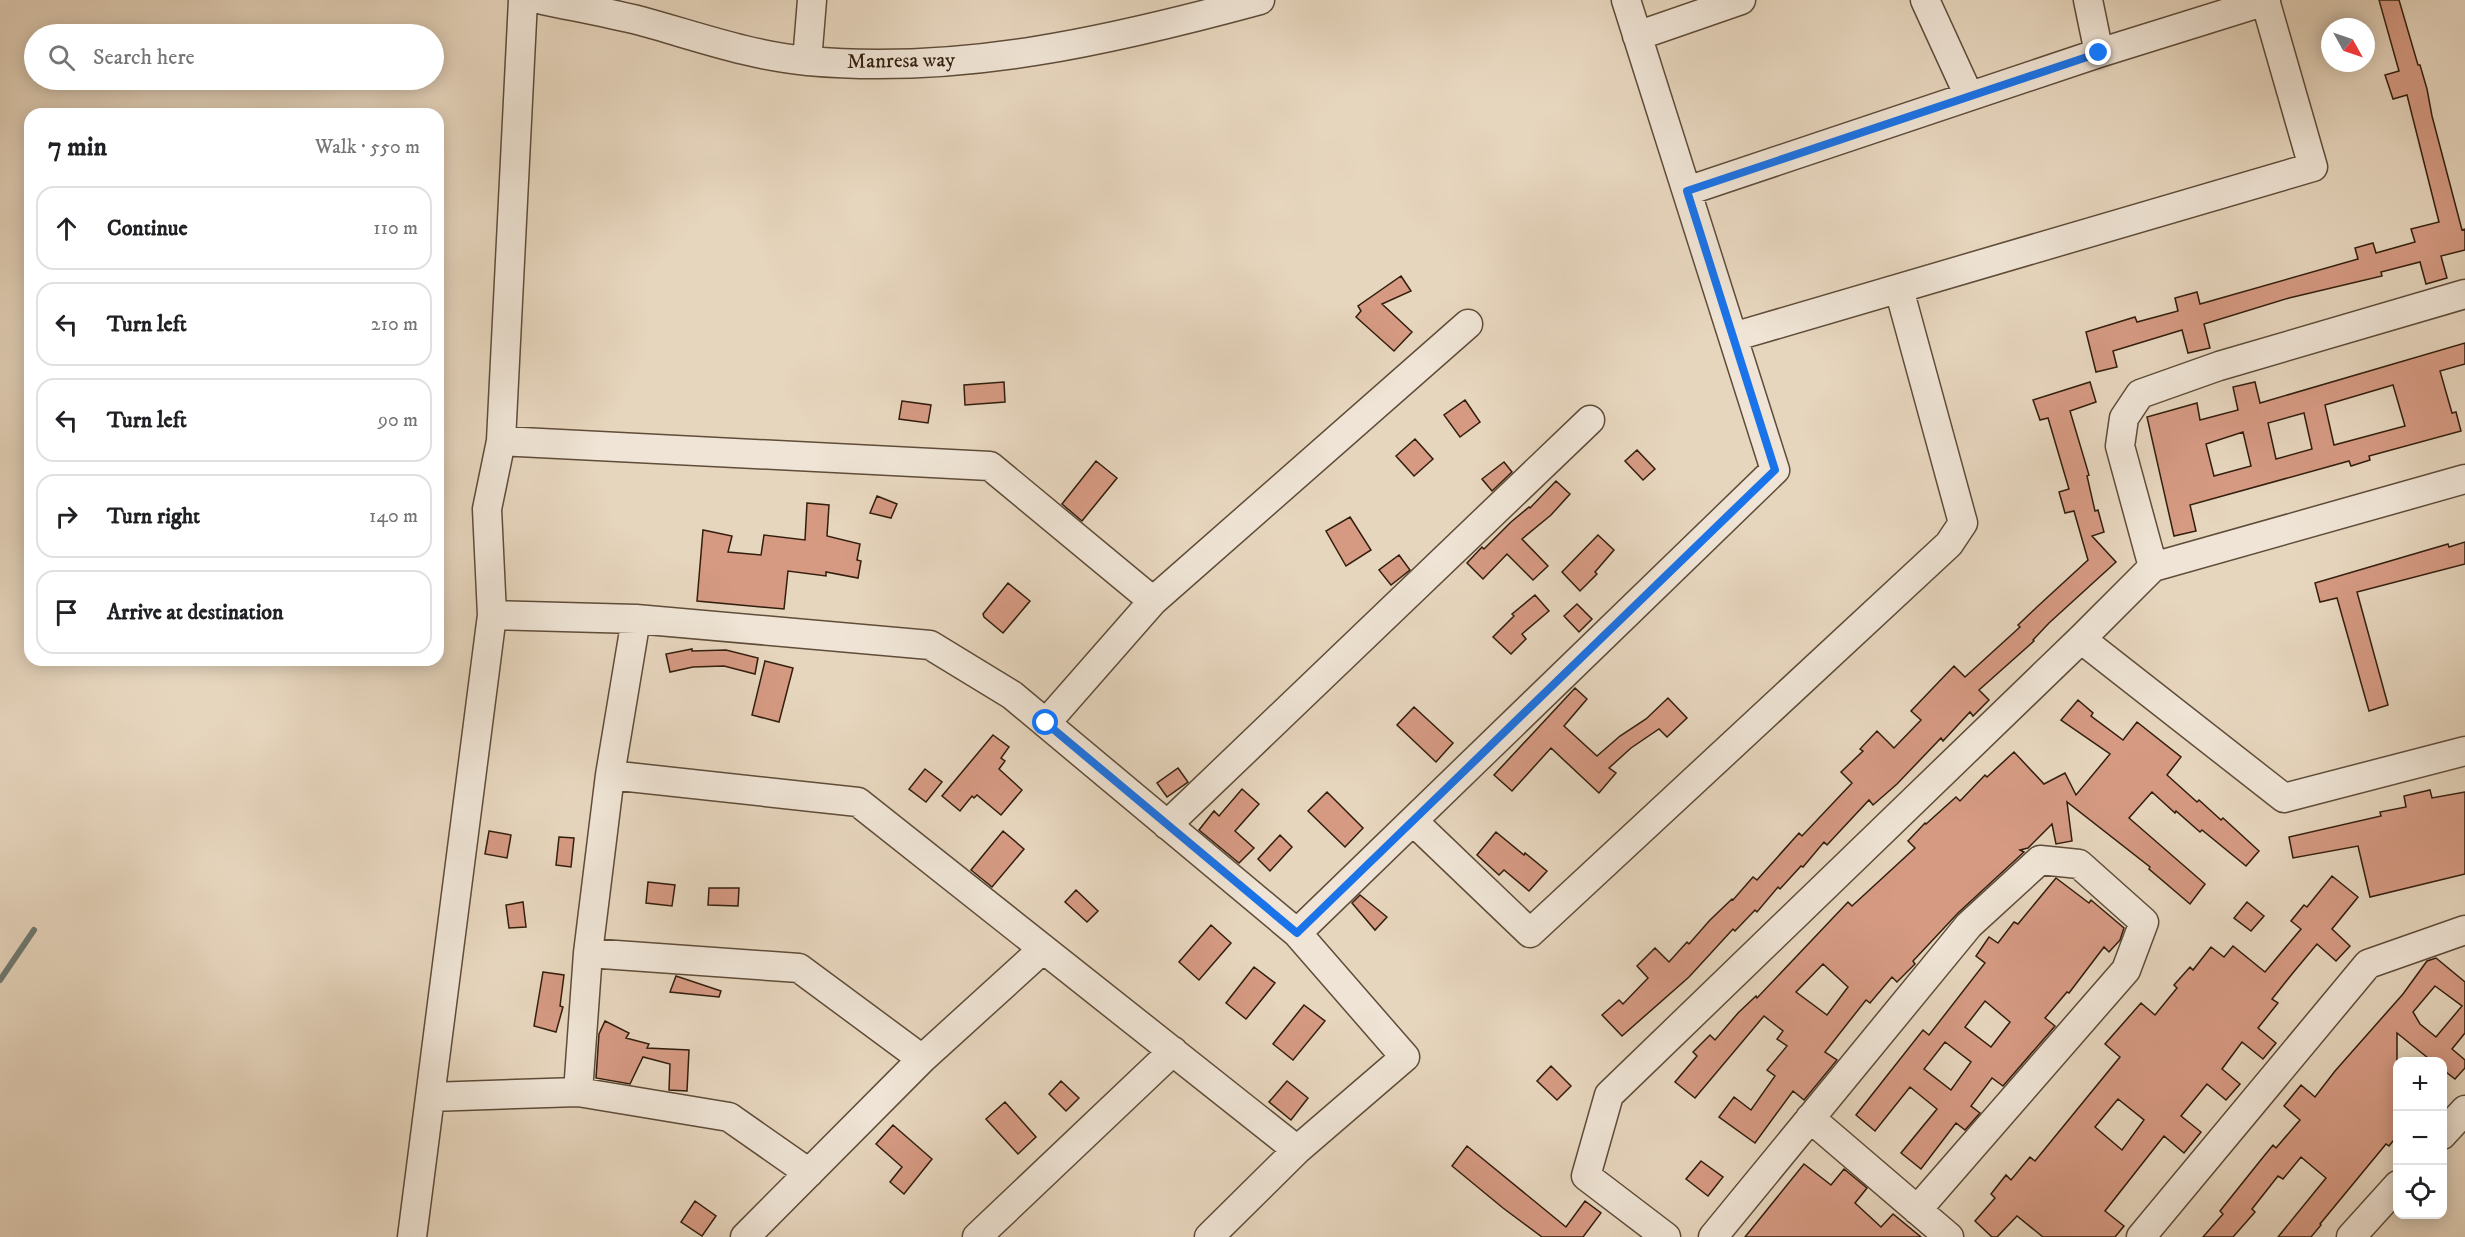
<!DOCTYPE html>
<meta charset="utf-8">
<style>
body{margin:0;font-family:"IM FELL DW Pica",serif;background:#f2f2f2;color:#202124}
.controls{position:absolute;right:18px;bottom:18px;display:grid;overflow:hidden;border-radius:12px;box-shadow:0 3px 15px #0003}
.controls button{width:54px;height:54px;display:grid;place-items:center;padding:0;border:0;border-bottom:2px solid #e0e0e0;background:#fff;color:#202124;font:30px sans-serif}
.compass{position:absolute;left:2321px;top:18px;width:54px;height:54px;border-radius:50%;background:#fff;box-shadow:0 3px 15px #0003;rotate:130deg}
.stop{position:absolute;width:18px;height:18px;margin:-14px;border:4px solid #1a73e8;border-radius:50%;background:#fff}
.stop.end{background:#1a73e8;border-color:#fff;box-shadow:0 2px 6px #0008}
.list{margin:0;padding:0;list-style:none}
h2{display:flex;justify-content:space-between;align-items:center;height:78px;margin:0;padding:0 24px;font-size:26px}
h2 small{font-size:20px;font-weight:400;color:#757577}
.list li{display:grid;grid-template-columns:39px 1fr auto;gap:18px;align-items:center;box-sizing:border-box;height:84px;margin:0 12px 12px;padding:0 12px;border:2px solid #e0e0e0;border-radius:18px}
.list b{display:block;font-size:22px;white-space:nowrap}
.list em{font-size:20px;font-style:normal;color:#757577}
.icon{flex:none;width:33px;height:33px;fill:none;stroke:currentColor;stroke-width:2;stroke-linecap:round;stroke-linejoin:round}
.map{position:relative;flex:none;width:2465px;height:1237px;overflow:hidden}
.search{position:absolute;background:#fff;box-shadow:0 3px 15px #0003;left:24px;top:24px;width:420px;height:66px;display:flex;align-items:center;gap:15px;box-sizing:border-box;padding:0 21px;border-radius:33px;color:#757577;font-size:22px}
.panel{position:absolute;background:#fff;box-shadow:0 3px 15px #0003;left:24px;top:108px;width:420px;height:558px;border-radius:18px}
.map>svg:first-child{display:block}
</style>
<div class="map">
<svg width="2465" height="1237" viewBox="0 0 2465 1237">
<rect width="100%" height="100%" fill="#e7d6be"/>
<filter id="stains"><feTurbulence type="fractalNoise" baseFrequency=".00333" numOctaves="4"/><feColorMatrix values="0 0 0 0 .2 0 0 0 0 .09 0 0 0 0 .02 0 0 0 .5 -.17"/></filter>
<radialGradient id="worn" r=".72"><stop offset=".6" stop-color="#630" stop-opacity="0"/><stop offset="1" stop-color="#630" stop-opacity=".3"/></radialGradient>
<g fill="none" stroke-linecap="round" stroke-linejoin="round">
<path stroke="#6f7a73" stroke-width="6" d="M 0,980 L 34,930"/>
</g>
<path fill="#d69a83" stroke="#321e0d" stroke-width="1.5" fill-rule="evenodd" d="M 2379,0 L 2399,0 L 2418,65 L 2420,65 L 2427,89 L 2432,116 L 2462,230 L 2465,229 L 2465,250 L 2441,256 L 2447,278 L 2426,284 L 2420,262 L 2381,272 L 2382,276 L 2289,298 L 2204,324 L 2210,348 L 2188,353 L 2182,330 L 2113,351 L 2117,367 L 2096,372 L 2086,332 L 2135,317 L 2137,322 L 2178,311 L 2175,298 L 2197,292 L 2200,304 L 2358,259 L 2355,248 L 2373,243 L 2376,253 L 2415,242 L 2411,229 L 2439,222 L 2407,95 L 2393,99 L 2385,75 L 2399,71 Z
M 1401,276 L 1411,291 L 1382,304 L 1412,332 L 1394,351 L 1356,317 L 1361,311 L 1358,306 Z
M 2465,343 L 2465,364 L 2440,371 L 2452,413 L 2456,412 L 2461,431 L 2369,456 L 2370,460 L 2351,466 L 2349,461 L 2190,505 L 2196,531 L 2174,536 L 2147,417 L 2197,403 L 2200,420 L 2238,410 L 2233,387 L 2255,382 L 2260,403 ZM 2393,385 L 2405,426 L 2334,445 L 2325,405 ZM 2304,413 L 2312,449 L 2276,459 L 2268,423 ZM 2243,432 L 2251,466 L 2214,476 L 2206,444 Z
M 1004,382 L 1005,402 L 965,405 L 964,385 Z
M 2090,382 L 2096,402 L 2070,411 L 2089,475 L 2087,476 L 2095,511 L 2098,510 L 2104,532 L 2092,536 L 2116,562 L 2049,623 L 2033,640 L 2034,641 L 1979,690 L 1989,700 L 1973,716 L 1970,712 L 1943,741 L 1941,738 L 1897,784 L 1873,805 L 1869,800 L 1827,845 L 1824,842 L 1803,867 L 1801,866 L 1780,889 L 1778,887 L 1757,912 L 1755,910 L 1735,931 L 1733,929 L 1689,977 L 1622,1036 L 1602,1015 L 1619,1000 L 1623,1004 L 1648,978 L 1637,966 L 1655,948 L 1669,962 L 1687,942 L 1689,944 L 1710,920 L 1732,899 L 1733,900 L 1753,877 L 1757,880 L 1799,833 L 1802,836 L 1852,783 L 1841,772 L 1863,751 L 1860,749 L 1877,731 L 1894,748 L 1921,720 L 1911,711 L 1954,666 L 1965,677 L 2020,627 L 2018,625 L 2038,606 L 2088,560 L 2074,511 L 2065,513 L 2059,492 L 2069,489 L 2048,418 L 2040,420 L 2033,400 Z
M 1465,400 L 1480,422 L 1460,437 L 1444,415 Z
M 902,401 L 931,405 L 928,423 L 899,419 Z
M 1415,439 L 1433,459 L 1414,476 L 1396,456 Z
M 1637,450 L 1655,469 L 1643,480 L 1625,461 Z
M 1096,461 L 1117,478 L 1082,521 L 1062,504 Z
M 1504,462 L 1512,472 L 1492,491 L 1482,479 Z
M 1556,481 L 1570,494 L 1551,515 L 1522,539 L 1548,566 L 1533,580 L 1507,554 L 1483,579 L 1467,563 L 1482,547 L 1484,549 L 1511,522 L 1529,507 L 1530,508 Z
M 877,496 L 897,504 L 891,518 L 870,513 Z
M 807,503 L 829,505 L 827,536 L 860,544 L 857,560 L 861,561 L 858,578 L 826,572 L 826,576 L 788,571 L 784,609 L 697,601 L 703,530 L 732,536 L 728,552 L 761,555 L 764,535 L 805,540 Z
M 1350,517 L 1371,550 L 1346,566 L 1326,531 Z
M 1598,535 L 1614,550 L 1595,572 L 1597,574 L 1580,591 L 1562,572 Z
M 2465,542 L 2465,564 L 2357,592 L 2388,705 L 2369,711 L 2337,598 L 2320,602 L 2315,583 L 2448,544 L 2449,547 Z
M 1399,555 L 1410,570 L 1391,585 L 1379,570 Z
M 1008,583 L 1030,601 L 1003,633 L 984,617 L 983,614 Z
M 1535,595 L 1549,611 L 1522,634 L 1526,639 L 1511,654 L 1493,637 L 1514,616 L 1512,614 Z
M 1577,604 L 1592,619 L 1579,632 L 1564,616 Z
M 692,649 L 692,651 L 726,650 L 758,658 L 755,674 L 724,666 L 693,667 L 670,672 L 666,654 Z
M 765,661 L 793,668 L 779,722 L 752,715 Z
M 1575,688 L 1587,699 L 1564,726 L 1597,756 L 1620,736 L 1646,719 L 1668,698 L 1687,718 L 1667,737 L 1659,729 L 1631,748 L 1609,768 L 1616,773 L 1599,793 L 1551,748 L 1512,791 L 1494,775 Z
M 2078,700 L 2093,713 L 2091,716 L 2123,740 L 2137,722 L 2181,757 L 2167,775 L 2197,802 L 2199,800 L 2221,820 L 2223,818 L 2259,851 L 2246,866 L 2202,830 L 2200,832 L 2176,811 L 2175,813 L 2152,792 L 2129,818 L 2205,884 L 2190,904 L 2149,869 L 2150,867 L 2067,802 L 2072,841 L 2056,844 L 2052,824 L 2028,848 L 2020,850 L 2024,852 L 1958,913 L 1913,961 L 1915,964 L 1897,982 L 1892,977 L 1870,1003 L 1866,1000 L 1825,1052 L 1837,1060 L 1804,1100 L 1793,1091 L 1755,1143 L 1719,1117 L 1734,1097 L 1751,1110 L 1775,1076 L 1767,1070 L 1787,1046 L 1777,1039 L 1783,1031 L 1764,1016 L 1695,1098 L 1675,1082 L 1697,1056 L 1693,1052 L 1710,1035 L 1715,1040 L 1738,1013 L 1756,996 L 1757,998 L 1848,902 L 1852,906 L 1915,848 L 1908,841 L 1925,823 L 1926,824 L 1956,797 L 1960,801 L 1985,775 L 1987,777 L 2014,752 L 2044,784 L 2065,773 L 2076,795 L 2110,754 L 2061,720 ZM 1823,964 L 1848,987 L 1827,1015 L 1796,992 Z
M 1414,707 L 1453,743 L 1436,762 L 1397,725 Z
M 993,735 L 1009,747 L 1001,758 L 1005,761 L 999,769 L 1022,790 L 1001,815 L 977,795 L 974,798 L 972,796 L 960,811 L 942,796 Z
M 1178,768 L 1188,782 L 1167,797 L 1157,783 Z
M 925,769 L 942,782 L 926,802 L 909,789 Z
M 1242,789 L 1259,804 L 1235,831 L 1254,848 L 1239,863 L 1199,830 L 1214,811 L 1219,816 Z
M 2430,790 L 2432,798 L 2465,792 L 2465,874 L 2370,897 L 2358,846 L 2293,858 L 2289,837 L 2381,816 L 2380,812 L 2406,807 L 2404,796 Z
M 1327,792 L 1363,828 L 1345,847 L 1308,811 Z
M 489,831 L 511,835 L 507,858 L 485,854 Z
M 1003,831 L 1024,849 L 992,887 L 971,870 Z
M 1496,832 L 1524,855 L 1525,853 L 1547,871 L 1529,891 L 1504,870 L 1499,875 L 1477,855 Z
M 1280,835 L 1292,847 L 1270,871 L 1258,859 Z
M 559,837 L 574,838 L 571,867 L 556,865 Z
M 2332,876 L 2358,897 L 2332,929 L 2350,946 L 2336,961 L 2317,944 L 2292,974 L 2272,999 L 2278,1003 L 2258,1028 L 2276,1043 L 2263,1059 L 2242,1042 L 2222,1069 L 2240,1084 L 2226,1100 L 2207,1084 L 2181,1116 L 2201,1132 L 2184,1153 L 2164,1136 L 2105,1211 L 2124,1226 L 2115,1237 L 2043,1237 L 2017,1216 L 1997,1237 L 1992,1237 L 1975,1221 L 1995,1198 L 1991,1194 L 2006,1175 L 2011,1180 L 2030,1157 L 2035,1161 L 2120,1057 L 2105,1044 L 2141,1003 L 2155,1015 L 2177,988 L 2174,985 L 2190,967 L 2193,970 L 2211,947 L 2224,957 L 2233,946 L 2265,972 L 2301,929 L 2291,921 L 2304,905 L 2307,907 ZM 2118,1099 L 2144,1120 L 2122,1150 L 2095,1127 Z
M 2056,878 L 2089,903 L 2091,900 L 2124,928 L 2120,940 L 2109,952 L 2104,947 L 2069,993 L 2067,992 L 2045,1018 L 2055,1026 L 2003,1086 L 1992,1078 L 1971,1106 L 1980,1113 L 1965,1130 L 1956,1123 L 1921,1169 L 1901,1153 L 1937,1109 L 1910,1087 L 1875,1131 L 1856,1115 L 1923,1030 L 1929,1035 L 1985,963 L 1976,956 L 1989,937 L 1998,943 L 2014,922 L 2018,924 ZM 1985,1001 L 2010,1022 L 1991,1047 L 1965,1027 ZM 1945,1042 L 1971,1062 L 1951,1090 L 1924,1069 Z
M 648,882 L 675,885 L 672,906 L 646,903 Z
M 709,888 L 739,888 L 738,906 L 708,905 Z
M 1076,890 L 1098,911 L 1087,922 L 1065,902 Z
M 1360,895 L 1387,917 L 1375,930 L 1352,903 Z
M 523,902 L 526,927 L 509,928 L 506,905 Z
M 2247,902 L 2264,916 L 2251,931 L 2234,918 Z
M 1211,925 L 1231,943 L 1199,980 L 1179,962 Z
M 2436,958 L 2465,982 L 2465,1033 L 2452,1049 L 2465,1060 L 2465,1068 L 2455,1079 L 2442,1069 L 2442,1062 L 2433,1062 L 2397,1033 L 2397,1136 L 2389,1146 L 2386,1144 L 2320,1224 L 2321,1225 L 2311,1237 L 2278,1237 L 2326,1178 L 2301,1157 L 2283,1179 L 2278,1176 L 2252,1209 L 2255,1212 L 2233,1237 L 2203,1237 L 2223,1214 L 2220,1211 L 2260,1161 L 2273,1145 L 2276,1148 L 2300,1120 L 2284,1106 L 2301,1085 L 2315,1097 L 2335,1071 L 2403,994 L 2427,961 ZM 2435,986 L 2462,1006 L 2436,1037 L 2420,1024 L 2413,1012 Z
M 1254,967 L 1275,983 L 1246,1019 L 1226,1003 Z
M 543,972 L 564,975 L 560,1006 L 563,1007 L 556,1032 L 534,1026 Z
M 676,976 L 721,991 L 719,997 L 670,992 Z
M 1304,1005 L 1325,1021 L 1293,1060 L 1273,1044 Z
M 605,1021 L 629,1033 L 626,1038 L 649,1044 L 647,1048 L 689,1050 L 687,1091 L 669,1090 L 670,1064 L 643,1057 L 630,1084 L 596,1078 L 599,1034 Z
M 1551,1066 L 1571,1086 L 1557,1100 L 1537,1081 Z
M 1061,1081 L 1079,1098 L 1066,1111 L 1049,1094 Z
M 1287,1081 L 1308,1098 L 1291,1120 L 1269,1102 Z
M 1005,1102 L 1036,1137 L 1018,1154 L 986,1119 Z
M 893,1125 L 932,1159 L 904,1194 L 890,1182 L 902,1167 L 876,1144 Z
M 1467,1146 L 1566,1227 L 1585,1201 L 1601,1213 L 1583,1237 L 1542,1237 L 1503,1208 L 1452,1166 Z
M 1701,1161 L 1723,1177 L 1708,1196 L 1686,1179 Z
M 1804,1164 L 1831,1185 L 1844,1169 L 1867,1188 L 1855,1203 L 1881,1227 L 1893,1214 L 1921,1237 L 1745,1237 Z
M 695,1201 L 716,1216 L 702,1236 L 681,1222 Z"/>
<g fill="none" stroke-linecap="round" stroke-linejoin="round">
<g stroke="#5f4c39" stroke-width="31">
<path id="minor" d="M 543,0 C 576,7 609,13 641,21 C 696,36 751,56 808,61 C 962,75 1113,40 1260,0
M 1925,0 L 1969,96
M 2088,0 L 2099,53
M 1637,36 L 1741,0
M 807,61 L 812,0
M 1687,191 L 2099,53 L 2266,1
M 1733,337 L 2313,167 L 2265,0
M 501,441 L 990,466 L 1153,601
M 2153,567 L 2120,446 L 2124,418 L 2140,394 L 2219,366 L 2465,294
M 492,615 L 636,619 L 930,645 L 1012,695 L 1297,933 L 1405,1057 L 1297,1150 L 1209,1237
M 2081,639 L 2284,798 L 2465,751
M 1046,723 L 1153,601 L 1468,324
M 610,775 L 858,802 L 1297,1150
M 1413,821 L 1530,933 L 1949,544 L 1963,523 L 1899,289
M 1167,825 L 1590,420
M 1297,933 L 1775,470 L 1626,0
M 588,953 L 799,968 L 922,1059
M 578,1092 L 588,953 L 610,775 L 636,619
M 430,1097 L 578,1092 L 729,1117 L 809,1173
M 1810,1118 L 1949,1237
M 2442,1135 L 2465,1110
M 412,1237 L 492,615 L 487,509 L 501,441 L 523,0
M 745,1237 L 922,1059 L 1043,949
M 977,1237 L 1173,1051
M 1666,1237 L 1586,1176 L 1609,1095 L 2081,639 L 2153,567 L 2465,479
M 1713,1237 L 1969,925 L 2040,860 L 2079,864 L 2144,922 L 2126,970 L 1917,1210
M 2141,1237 L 2368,964 L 2465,930
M 2351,1237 L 2398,1185"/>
</g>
<use href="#minor" stroke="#efe4d5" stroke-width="28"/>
</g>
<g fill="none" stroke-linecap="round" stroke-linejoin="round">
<path stroke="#1a73e8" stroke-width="8" d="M 1046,723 L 1297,933 L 1775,470 L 1687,191 L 2099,53"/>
</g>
<g text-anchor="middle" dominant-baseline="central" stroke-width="6" stroke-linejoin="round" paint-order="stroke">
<g font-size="21" fill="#321e0d" stroke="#efe4d5">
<text transform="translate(901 61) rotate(-1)">Manresa way</text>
</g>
</g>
<rect width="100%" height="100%" filter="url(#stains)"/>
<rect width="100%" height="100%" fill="url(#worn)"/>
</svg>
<div class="controls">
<button>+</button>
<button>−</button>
<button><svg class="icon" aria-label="locate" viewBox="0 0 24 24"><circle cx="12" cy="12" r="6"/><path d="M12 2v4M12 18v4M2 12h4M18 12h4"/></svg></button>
</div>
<svg class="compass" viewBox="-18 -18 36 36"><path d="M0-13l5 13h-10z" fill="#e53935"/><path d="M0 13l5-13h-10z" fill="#757577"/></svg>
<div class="stop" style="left:1046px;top:723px"></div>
<div class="stop end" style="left:2099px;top:53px"></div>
<div class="search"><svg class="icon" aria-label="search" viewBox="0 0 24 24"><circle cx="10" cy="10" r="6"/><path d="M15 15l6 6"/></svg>Search here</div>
<section class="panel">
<h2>7 min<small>Walk · 550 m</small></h2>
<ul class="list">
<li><svg class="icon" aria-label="ahead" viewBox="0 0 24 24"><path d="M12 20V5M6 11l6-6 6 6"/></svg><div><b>Continue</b></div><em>110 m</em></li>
<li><svg class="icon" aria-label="left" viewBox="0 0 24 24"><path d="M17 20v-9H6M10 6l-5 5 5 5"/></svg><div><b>Turn left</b></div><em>210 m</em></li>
<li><svg class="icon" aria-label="left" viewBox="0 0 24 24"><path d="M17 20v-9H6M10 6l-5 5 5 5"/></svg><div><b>Turn left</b></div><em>90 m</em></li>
<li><svg class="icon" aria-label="right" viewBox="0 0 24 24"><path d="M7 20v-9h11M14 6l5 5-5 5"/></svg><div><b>Turn right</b></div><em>140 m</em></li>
<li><svg class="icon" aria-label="arrive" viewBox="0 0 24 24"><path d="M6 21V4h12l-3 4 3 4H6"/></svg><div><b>Arrive at destination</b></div></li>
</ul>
</section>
</div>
